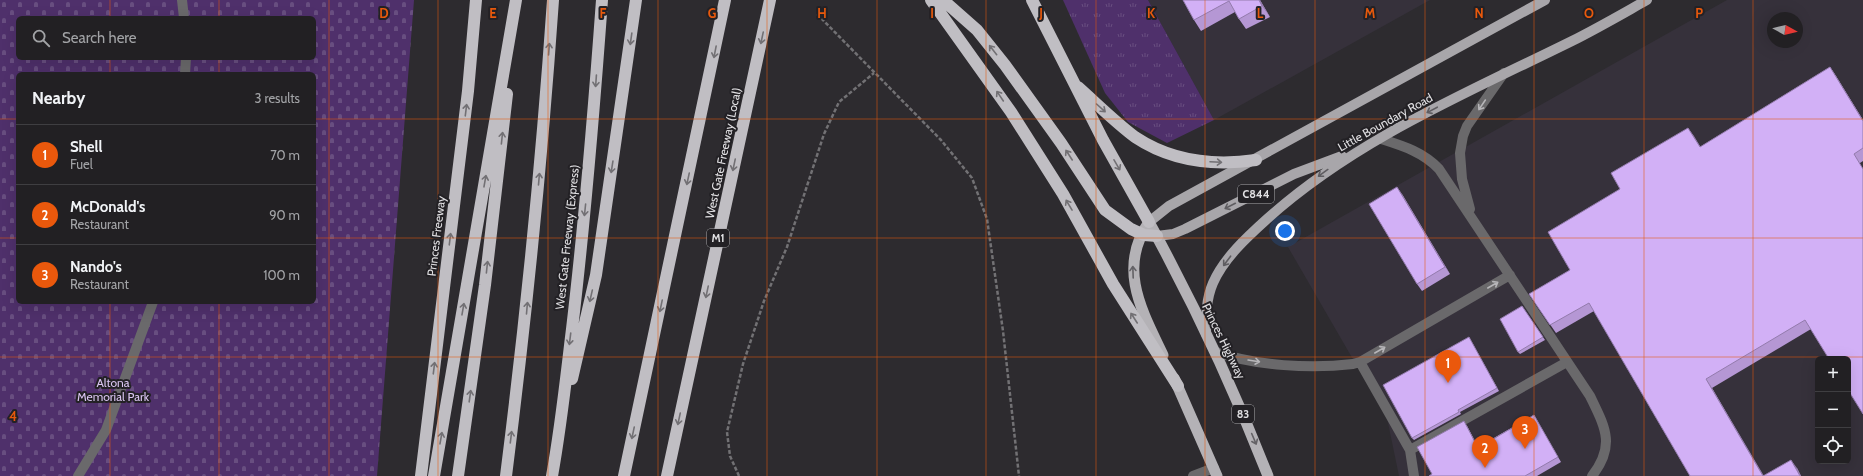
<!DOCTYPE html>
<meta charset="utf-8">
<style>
body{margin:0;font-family:Cabin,sans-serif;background:#2e2d30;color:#f1f3f6}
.controls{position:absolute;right:12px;bottom:12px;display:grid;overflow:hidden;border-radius:6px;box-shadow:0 4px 16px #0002}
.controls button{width:36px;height:36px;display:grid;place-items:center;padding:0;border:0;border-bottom:1px solid #3f3e41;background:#222023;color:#f1f3f6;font:20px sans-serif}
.compass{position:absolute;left:1767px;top:12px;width:36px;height:36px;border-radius:50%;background:#222023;box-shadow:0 4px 16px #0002;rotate:98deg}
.you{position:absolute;left:1285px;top:231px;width:14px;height:14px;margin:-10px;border:3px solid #fff;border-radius:50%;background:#1a73e8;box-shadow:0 0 0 6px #1a73e833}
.badge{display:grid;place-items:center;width:26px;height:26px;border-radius:50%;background:#ea580c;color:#fff;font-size:13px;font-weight:700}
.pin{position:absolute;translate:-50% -33px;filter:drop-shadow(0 1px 2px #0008)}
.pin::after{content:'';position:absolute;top:21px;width:14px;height:12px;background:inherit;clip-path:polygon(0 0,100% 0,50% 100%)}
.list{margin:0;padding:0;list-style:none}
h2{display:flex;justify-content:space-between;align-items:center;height:52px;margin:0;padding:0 16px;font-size:17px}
h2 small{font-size:13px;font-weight:400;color:#a2a3a6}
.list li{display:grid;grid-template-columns:26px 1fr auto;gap:12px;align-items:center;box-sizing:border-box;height:60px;padding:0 16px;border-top:1px solid #3f3e41}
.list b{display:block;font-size:15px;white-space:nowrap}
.list p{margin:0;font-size:13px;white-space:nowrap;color:#a2a3a6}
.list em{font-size:13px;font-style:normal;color:#a2a3a6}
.icon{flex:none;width:22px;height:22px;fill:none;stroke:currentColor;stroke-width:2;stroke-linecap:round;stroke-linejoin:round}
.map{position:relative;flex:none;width:1863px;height:476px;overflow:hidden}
.search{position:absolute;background:#222023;box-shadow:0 4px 16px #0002;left:16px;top:16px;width:300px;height:44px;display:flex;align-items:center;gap:10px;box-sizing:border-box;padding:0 14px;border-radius:6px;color:#a2a3a6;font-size:15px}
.panel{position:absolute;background:#222023;box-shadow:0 4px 16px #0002;left:16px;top:72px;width:300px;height:232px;border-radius:6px}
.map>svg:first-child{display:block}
</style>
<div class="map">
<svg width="1863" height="476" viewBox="0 0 1863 476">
<defs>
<pattern id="grass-tufts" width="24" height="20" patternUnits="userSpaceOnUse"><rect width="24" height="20" fill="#4f306b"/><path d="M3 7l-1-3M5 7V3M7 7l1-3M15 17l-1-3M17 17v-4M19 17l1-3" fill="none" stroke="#684e80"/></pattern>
<pattern id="cemetery-stones" width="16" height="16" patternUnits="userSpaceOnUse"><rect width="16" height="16" fill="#4f306b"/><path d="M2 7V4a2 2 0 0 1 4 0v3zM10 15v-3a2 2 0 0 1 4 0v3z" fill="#684e80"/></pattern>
</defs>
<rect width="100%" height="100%" fill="#2d2b2f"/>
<path fill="#36313b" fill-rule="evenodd" d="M 1148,0 L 1430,0 L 1214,120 Z
M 1727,0 L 1863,0 L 1863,476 L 1399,476 L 1387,418 L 1288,247 ZM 1773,18 L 1797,18 L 1797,42 L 1773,42 ZM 1818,359 L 1848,359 L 1848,461 L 1818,461 Z"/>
<path fill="url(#grass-tufts)" d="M 1063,0 L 1148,0 L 1214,120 L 1167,143 L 1128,122 L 1105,93 Z"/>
<path fill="url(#cemetery-stones)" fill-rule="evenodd" d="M 0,0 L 414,0 L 377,476 L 0,476 ZM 18,18 L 314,18 L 314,58 L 18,58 ZM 18,74 L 314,74 L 314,302 L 18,302 Z"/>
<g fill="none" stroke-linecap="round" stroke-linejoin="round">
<path stroke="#727174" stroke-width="2.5" stroke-dasharray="4 2" stroke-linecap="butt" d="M 817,14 L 941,140 L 972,178 L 987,219 L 1003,331 L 1019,476
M 739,476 L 730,456 L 727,432 L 743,364 L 764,301 L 787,247 L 824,134 L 839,102 L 874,73"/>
<path stroke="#6a696b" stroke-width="10" d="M 182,0 L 184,18
M 185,74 L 186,58
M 1381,139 C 1403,146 1423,152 1439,169 L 1590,396 C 1605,427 1616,445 1592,476
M 1470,209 L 1462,179 L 1460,153 L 1463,136 L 1467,126 L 1504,73
M 1216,352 C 1256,366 1311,369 1353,364 L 1360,362 L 1510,275
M 1360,362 L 1410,450 L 1414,476
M 1410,450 L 1567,362
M 78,476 L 106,430 L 153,302
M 1193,476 L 1214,468"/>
<path stroke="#a8a6aa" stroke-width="10" d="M 1149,222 L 1169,206 L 1545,0
M 1157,236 L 1173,234 L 1185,229 L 1294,174 L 1342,156
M 1206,334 C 1206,316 1206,299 1213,283 C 1224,258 1247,237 1267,219 C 1356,139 1467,93 1572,41 C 1598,28 1622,14 1647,0"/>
<path stroke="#b4b2b6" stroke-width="11" d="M 1163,355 C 1142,311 1117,268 1149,222 C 1194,304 1234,389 1268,476
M 1174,378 L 1217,476"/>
<path stroke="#c0bec3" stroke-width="12" d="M 931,0 L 1011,112 L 1063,194 L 1113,284 L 1178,386
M 943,0 L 977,30 L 1005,65 L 1061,143 L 1105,210 L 1131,229 L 1144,235 L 1157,236
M 1032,0 L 1103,140 L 1149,222
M 1078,87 C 1096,103 1115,122 1135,137 C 1171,161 1214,166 1256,160
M 572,379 L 596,275 L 636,0
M 421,476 L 468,91 L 476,0
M 434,476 L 516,0
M 458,476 L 485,285 L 507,94
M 506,476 C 526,318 542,159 553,0
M 552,476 C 561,427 566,378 572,329 C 585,219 594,110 602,0
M 624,476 L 725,0
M 667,476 L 770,0"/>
</g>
<path fill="#b597d4" d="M 1183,0 L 1260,0 L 1270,17 L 1246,29 L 1239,19 L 1235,12 L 1201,31 L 1194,20 Z
M 1830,67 L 1836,76 L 1863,120 L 1863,161 L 1860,163 L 1811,329 L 1712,388 L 1763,476 L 1797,468 L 1801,476 L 1690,476 L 1594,311 L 1556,333 L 1529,294 L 1570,270 L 1620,189 L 1688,128 L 1700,147 Z
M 1402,194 L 1450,274 L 1422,291 L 1417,284 Z
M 1522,306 L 1545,340 L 1520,354 L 1518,352 Z
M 1469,337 L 1499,391 L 1460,412 L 1461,414 L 1414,440 L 1412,438 Z
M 1534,415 L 1561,462 L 1537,476 L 1429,476 L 1432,474 L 1467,426 L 1478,447 Z"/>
<path fill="#937bac" d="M 1259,0 L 1260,0 L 1270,17 L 1262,6 Z
M 1830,67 L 1836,76 L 1863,120 L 1863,121 Z
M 1688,128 L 1694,136 L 1706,156 L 1700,147 Z
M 1397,187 L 1402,194 L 1450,274 L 1445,267 Z
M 1706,379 L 1712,388 L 1764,476 L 1763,476 Z
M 1464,421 L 1467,426 L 1481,452 L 1478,448 Z
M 1791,460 L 1797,468 L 1801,476 L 1800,476 Z"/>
<path fill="#d2b0f6" stroke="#937bac" d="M 1183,0 L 1259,0 L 1262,6 L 1239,19 L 1229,1 L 1194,20 Z
M 1830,67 L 1863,121 L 1863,148 L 1854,154 L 1863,169 L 1863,414 L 1848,390 L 1848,359 L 1829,359 L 1805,320 L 1706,379 L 1763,476 L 1690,476 L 1589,303 L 1550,325 L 1529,294 L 1570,270 L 1548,232 L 1620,189 L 1611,173 L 1688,128 L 1700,147 Z
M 1397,187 L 1445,267 L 1417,284 L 1369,204 Z
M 1522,306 L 1543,337 L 1518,352 L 1500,319 Z
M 1469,337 L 1497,388 L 1458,410 L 1459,412 L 1412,438 L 1383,385 Z
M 1534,415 L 1558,457 L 1525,476 L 1429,476 L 1432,474 L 1417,447 L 1464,421 L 1478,448 Z
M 1791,460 L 1800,476 L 1763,476 Z"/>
<defs><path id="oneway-shaft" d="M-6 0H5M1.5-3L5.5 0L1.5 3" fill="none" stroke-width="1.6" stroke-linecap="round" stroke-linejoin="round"/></defs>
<g stroke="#727074">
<use href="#oneway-shaft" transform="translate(762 38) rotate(102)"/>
<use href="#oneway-shaft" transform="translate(631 39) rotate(98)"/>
<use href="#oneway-shaft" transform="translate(549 49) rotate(-86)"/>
<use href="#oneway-shaft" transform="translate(993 50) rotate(-128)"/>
<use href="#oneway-shaft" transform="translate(715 52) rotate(101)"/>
<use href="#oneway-shaft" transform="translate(596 81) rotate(94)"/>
<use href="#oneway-shaft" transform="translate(1000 96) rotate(-124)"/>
<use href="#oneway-shaft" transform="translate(1101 108) rotate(42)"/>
<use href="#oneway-shaft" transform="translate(466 110) rotate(-83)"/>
<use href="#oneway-shaft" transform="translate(502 138) rotate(-84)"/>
<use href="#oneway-shaft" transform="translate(1069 155) rotate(-123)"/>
<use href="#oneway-shaft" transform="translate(1216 162) rotate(3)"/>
<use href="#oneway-shaft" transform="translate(734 165) rotate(102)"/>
<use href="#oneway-shaft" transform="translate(1117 165) rotate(60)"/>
<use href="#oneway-shaft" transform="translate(612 167) rotate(99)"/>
<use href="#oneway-shaft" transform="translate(539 179) rotate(-85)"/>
<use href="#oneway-shaft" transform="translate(688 179) rotate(102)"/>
<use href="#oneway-shaft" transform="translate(485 181) rotate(-80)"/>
<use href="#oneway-shaft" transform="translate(1069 205) rotate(-121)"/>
<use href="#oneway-shaft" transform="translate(585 210) rotate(96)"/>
<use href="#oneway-shaft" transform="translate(450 239) rotate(-83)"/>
<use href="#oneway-shaft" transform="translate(487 267) rotate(-84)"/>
<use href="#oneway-shaft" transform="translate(707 292) rotate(102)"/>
<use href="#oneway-shaft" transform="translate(591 296) rotate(103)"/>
<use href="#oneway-shaft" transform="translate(661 306) rotate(102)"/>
<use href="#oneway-shaft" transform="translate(527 308) rotate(-85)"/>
<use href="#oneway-shaft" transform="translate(463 309) rotate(-80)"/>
<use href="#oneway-shaft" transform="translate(1134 318) rotate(-123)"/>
<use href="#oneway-shaft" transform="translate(570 339) rotate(97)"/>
<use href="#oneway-shaft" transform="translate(434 368) rotate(-83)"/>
<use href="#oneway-shaft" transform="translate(470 396) rotate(-82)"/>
<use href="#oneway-shaft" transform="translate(679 419) rotate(102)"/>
<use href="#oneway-shaft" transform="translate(633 433) rotate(102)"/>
<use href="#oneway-shaft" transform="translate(511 437) rotate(-83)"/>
<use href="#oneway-shaft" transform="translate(441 438) rotate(-80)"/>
</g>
<g stroke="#b7b6b9">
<use href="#oneway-shaft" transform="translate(1482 105) rotate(124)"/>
<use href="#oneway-shaft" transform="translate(1493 285) rotate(-30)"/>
<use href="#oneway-shaft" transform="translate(1380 350) rotate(-30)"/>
<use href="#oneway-shaft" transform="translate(1254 361) rotate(9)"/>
</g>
<g stroke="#5f5d61">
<use href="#oneway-shaft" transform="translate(1432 110) rotate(152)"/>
<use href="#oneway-shaft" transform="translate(1323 173) rotate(144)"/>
<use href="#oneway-shaft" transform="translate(1230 206) rotate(153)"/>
<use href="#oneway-shaft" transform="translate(1227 261) rotate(127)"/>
</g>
<g stroke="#646266">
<use href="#oneway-shaft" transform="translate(1133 272) rotate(-92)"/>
<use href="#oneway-shaft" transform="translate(1254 439) rotate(67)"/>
</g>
<path fill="none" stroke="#e8590c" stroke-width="1" stroke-opacity="0.55" d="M 110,0 L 110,18M 219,0 L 219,18M 329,0 L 329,476M 438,0 L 438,476M 548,0 L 548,476M 658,0 L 658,476M 767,0 L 767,476M 877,0 L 877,476M 986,0 L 986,476M 1096,0 L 1096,476M 1205,0 L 1205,476M 1315,0 L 1315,476M 1425,0 L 1425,476M 1534,0 L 1534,476M 1644,0 L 1644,476M 1753,0 L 1753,476M 110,58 L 110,74M 219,58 L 219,74M 0,119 L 18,119M 314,119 L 1863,119M 0,238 L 18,238M 314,238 L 1863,238M 110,302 L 110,476M 219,302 L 219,476M 0,357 L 1863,357"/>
<g text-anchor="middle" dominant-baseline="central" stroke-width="4" stroke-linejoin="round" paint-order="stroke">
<g fill="#232125" stroke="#a8a7aa" stroke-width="1">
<rect x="1238" y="185" width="36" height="18" rx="3"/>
<rect x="707" y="229" width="22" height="18" rx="3"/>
<rect x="1232" y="405" width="22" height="18" rx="3"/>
</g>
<g font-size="11" font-weight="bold" fill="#e1e0e3">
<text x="1256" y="194">C844</text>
<text x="718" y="238">M1</text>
<text x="1243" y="414">83</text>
</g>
<g font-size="12" fill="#e1e0e3" stroke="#232125">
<text transform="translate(1385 122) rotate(-29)">Little Boundary Road</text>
<text transform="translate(723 153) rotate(-78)">West Gate Freeway (Local)</text>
<text transform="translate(436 236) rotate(-83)">Princes Freeway</text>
<text transform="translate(567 237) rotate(-84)">West Gate Freeway (Express)</text>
<text transform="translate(1224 341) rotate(64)">Princes Highway</text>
</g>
<g font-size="12" fill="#dac5f1" stroke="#232125">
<text x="113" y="382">Altona<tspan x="113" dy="14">Memorial Park</tspan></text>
</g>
</g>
<g font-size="13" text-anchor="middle" font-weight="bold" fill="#e8590c" stroke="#232125" stroke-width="4" stroke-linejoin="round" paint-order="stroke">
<text x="384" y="18">D</text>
<text x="493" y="18">E</text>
<text x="603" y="18">F</text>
<text x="712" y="18">G</text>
<text x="822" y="18">H</text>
<text x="932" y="18">I</text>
<text x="1041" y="18">J</text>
<text x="1151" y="18">K</text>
<text x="1260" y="18">L</text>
<text x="1370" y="18">M</text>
<text x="1479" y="18">N</text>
<text x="1589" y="18">O</text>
<text x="1699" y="18">P</text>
<text x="13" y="421">4</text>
</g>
</svg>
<div class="controls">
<button>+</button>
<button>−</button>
<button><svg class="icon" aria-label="locate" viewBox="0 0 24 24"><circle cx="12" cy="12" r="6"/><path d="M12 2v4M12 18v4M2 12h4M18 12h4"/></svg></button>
</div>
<svg class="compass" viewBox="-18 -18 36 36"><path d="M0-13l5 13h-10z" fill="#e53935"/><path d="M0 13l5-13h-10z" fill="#a2a3a6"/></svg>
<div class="you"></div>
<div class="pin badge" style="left:1448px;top:383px">1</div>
<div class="pin badge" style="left:1485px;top:468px">2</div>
<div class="pin badge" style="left:1525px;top:449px">3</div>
<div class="search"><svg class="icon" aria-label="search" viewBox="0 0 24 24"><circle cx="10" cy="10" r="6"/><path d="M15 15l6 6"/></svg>Search here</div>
<section class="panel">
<h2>Nearby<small>3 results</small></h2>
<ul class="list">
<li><span class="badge">1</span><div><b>Shell</b><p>Fuel</p></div><em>70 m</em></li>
<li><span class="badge">2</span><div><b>McDonald's</b><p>Restaurant</p></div><em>90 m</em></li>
<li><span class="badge">3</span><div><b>Nando's</b><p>Restaurant</p></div><em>100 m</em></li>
</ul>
</section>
</div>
